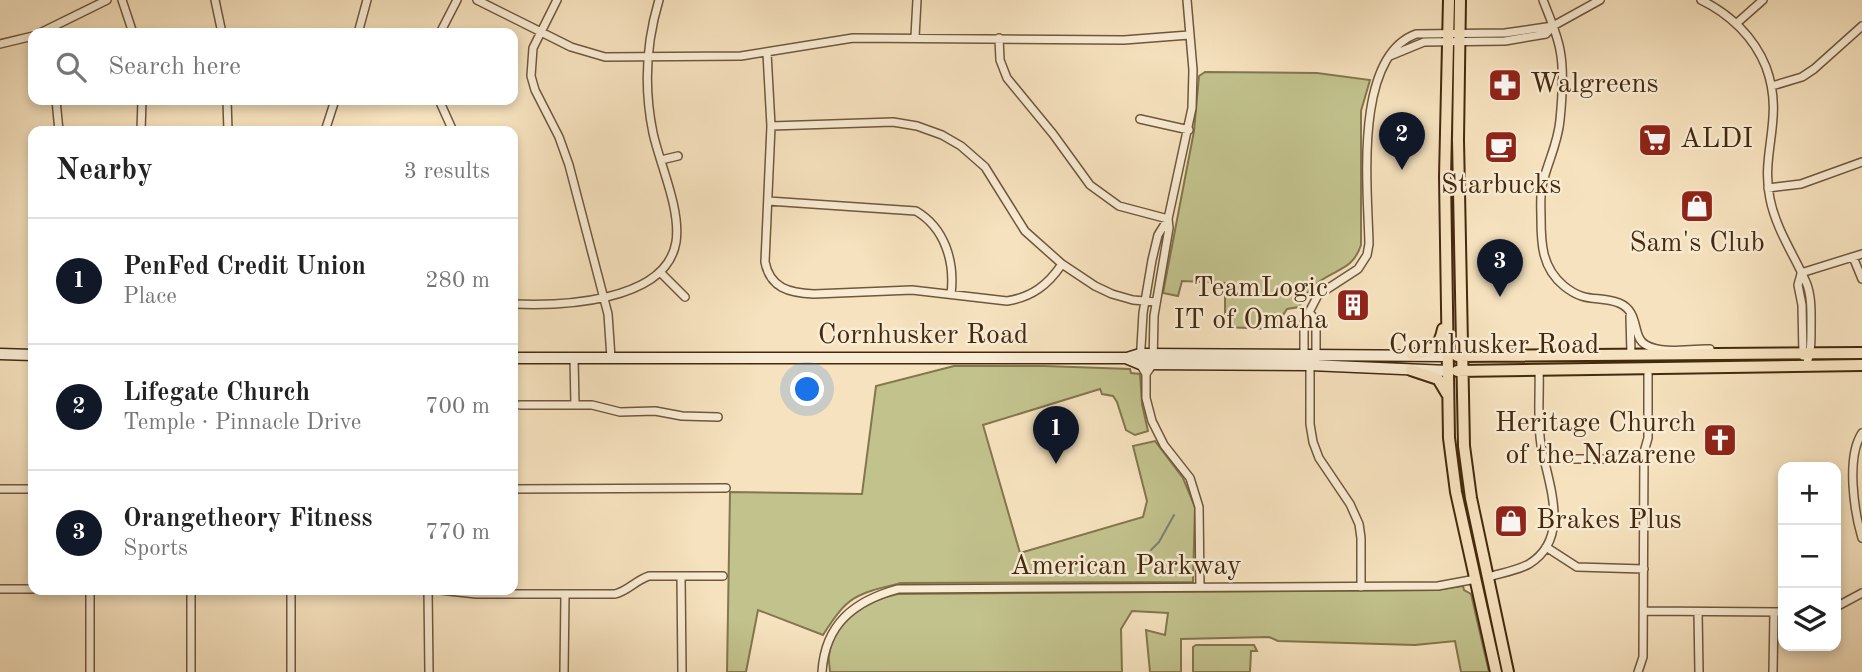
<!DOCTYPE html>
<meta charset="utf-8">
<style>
body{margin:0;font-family:"Old Standard TT",serif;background:#f2f2f2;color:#222}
.controls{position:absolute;right:21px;bottom:21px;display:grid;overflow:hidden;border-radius:14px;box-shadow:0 4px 10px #0003}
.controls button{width:63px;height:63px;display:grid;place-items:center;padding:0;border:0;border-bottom:2px solid #e0e0e0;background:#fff;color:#222;font:35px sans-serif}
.you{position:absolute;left:808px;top:390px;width:24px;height:24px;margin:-18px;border:5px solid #fff;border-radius:50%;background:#1a73e8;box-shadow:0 0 0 10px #1a73e833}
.badge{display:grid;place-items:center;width:46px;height:46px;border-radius:50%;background:#111827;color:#fff;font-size:23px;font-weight:700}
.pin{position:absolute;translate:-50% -58px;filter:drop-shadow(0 2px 4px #0008)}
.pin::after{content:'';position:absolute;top:37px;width:24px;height:21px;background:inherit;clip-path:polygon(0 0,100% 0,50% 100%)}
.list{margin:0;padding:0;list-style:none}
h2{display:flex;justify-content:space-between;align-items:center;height:91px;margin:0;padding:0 28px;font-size:30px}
h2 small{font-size:23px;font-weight:400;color:#767676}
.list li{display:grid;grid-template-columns:46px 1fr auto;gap:21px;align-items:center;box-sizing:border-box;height:126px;padding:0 28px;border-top:2px solid #e0e0e0}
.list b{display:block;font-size:26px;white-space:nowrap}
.list p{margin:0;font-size:23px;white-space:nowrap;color:#767676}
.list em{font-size:23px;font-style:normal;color:#767676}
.icon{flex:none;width:38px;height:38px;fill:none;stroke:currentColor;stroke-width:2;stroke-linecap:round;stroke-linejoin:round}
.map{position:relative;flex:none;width:1862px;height:672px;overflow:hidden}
.search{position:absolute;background:#fff;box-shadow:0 4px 10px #0003;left:28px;top:28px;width:490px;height:77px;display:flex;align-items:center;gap:18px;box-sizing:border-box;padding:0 24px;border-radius:14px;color:#767676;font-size:26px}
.panel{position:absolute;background:#fff;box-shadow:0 4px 10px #0003;left:28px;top:126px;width:490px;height:469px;border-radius:14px}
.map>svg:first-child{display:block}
</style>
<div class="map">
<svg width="1862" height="672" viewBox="0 0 1862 672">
<rect width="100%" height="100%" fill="#f6e2be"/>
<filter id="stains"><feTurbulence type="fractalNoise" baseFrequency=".00286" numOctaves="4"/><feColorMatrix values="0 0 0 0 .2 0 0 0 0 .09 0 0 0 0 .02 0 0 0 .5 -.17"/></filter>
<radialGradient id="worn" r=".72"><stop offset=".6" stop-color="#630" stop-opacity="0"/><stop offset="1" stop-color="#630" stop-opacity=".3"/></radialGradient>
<path fill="#c2c28d" stroke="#84764e" stroke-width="2" d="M 1205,72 L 1317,73 L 1370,80 L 1361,111 L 1361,245 C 1353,269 1339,268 1320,281 C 1311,287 1304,297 1299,307 L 1287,309 L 1274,329 L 1225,327 L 1225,283 L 1182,281 L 1178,296 L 1163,293 L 1194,131 L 1199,76 Z
M 954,366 L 1044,366 L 1130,369 L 1131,373 L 1140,374 L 1142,404 L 1148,431 L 1135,435 L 1126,430 L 1117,402 L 1113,396 L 1102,394 L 1100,389 L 983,425 L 1020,553 L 1143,517 L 1147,501 L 1133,446 L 1155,441 L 1183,478 L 1195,507 L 1193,582 L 901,583 C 856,594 848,595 823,635 L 758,610 L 746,672 L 727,672 L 730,492 L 862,494 L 876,386 Z
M 1463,586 L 1464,590 L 1471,594 L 1489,672 L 1461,672 L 1455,641 L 1415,645 L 1278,641 L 1269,637 L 1181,639 L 1181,672 L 1150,672 L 1146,630 L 1165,635 L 1168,613 L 1132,611 L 1121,629 L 1122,672 L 830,672 C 830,667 828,660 829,655 C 834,621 868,600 898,594 L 1435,590 Z
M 1196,645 L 1254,645 L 1257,651 L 1251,651 L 1250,672 L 1193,672 L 1193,647 Z"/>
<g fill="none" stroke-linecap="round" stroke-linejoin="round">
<path stroke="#7d8077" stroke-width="2" d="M 1151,550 L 1159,542 L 1174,515"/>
<g stroke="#71573b" stroke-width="10">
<path id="street" d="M 122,0 L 133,33
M 215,0 L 222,33
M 477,0 L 571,47 L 605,57 L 741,56 L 853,38 L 1124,40 L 1189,35
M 557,0 L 533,48 L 531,76 L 535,90 L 559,137 L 569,165 L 608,314 L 611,358
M 1543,0 C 1549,16 1557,33 1560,50 C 1564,69 1562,100 1560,120 C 1558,144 1547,163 1542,186 C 1540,197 1541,208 1541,218 C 1541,244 1542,268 1564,286 C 1586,304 1598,295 1619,303 C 1641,312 1631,337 1646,345 C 1664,355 1691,348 1710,349
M 1701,0 C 1730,14 1754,37 1766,67 C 1785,118 1760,152 1770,199 C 1776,229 1794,255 1806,282 C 1812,296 1811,314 1811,330 C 1811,343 1811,353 1806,366
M 1737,23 L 1763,0
M 40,33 L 107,0
M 358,33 L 367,0
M 440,33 L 457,0
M 915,37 L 917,0
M 999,38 L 1000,60 L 1007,78 L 1053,134 L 1090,185 L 1119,206 L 1168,219
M 0,44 L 33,36
M 767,53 L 771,126 L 765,262 C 770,288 789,293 814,294 L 912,290 L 1007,301 C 1032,297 1048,285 1062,264
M 1390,56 L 1424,42 L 1505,41 L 1546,34 L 1553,26 L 1600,0
M 1772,86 L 1802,77 L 1814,69 L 1862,26
M 56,100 L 59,131
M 227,100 L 228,131
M 439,100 L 453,131
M 1140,119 L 1189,130
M 771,126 L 893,122 L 917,126 L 942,135 L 961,146 L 985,167 L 1025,231 L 1062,264 L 1095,286 L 1112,294 L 1133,300 L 1156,302
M 141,131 L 142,100
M 325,131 L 335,100
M 661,160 L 678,156
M 1768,188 L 1801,184 L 1862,162
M 768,201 L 916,211 C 945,228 955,262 951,294
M 1168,219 L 1158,235 L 1152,260 L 1143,313 L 1140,364 L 1146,374 L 1146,398 L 1152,421 L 1164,445 L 1190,478 L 1199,507 L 1200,587
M 1853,257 L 1862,279
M 660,272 L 685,297
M 1801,273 L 1862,254
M 1801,274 L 1798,285 L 1802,305 L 1803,356
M 513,304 C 559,306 666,303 676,242 C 681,209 660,165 653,133 C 644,89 646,43 659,0
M 1310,313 L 1316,321 L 1316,359
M 1630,316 L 1631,354
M 574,358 L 575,405
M 1146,374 L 1153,364 L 1154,316 L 1169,228 L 1168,219 L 1192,108 L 1193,70 L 1187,0
M 520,405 L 592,405 L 620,412 L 655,411 L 682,416 L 718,417
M 1862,433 C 1846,457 1854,511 1862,538
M 1544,459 L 1628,459 L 1638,457 L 1644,452
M 0,489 L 33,489
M 513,489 L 726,488
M 1546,547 L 1577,567 L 1644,569
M 681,576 L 682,672
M 1488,577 C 1501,573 1516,571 1529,564 C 1572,538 1548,483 1541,445 C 1537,420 1540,394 1539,369
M 1361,587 L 1361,538 L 1359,524 L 1350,504 L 1319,458 L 1313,442 L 1310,424 L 1310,365 L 1304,355 L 1304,322 L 1318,295 L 1358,269 L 1367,255 L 1369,244 C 1368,190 1353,57 1416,34 L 1505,33 L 1553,26
M 0,589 L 33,589
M 79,590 L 203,590
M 191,590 L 191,672
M 291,590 L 291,672
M 428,590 L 429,672
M 440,590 L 476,594 L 615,594 C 628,591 636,580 649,576 L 723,576
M 1836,607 L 1862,593
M 1644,611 L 1783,612
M 1698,612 L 1699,672
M 90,672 L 90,590
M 564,672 L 565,594
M 822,672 C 825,624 854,601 898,589 L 1438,586 L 1476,579
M 1638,672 L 1643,657 L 1644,452 L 1648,438 L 1648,368
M 1773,672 L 1774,612"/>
</g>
<g stroke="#45290f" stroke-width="13">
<path id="secondary" d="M 0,354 L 33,355
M 513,358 L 1127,358 L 1140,354 L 1448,356
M 1128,359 L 1140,364 L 1310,365 L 1448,371"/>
</g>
<g stroke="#45290f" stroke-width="14">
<path id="primary" d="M 1449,0 L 1445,177 L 1449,438 L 1456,492 L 1496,672
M 1460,0 L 1458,140 L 1464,446 L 1471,498 L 1508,672
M 1412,355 C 1431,352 1439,349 1443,329
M 1457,356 L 1862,353
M 1411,370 L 1438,379 L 1447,394
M 1457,371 L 1862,365"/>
</g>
<use href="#street" stroke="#f9ecd5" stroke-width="7"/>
<use href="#secondary" stroke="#f9ecd5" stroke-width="10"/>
<use href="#primary" stroke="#f6e2be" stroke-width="10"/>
</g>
<defs>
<g id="pharmacy-square" transform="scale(1.75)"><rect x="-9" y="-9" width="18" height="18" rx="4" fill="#8f2418" stroke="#f9ecd5"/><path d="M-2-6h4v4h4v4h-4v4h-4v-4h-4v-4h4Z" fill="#fff"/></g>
<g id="supermarket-square" transform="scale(1.75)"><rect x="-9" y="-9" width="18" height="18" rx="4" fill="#8f2418" stroke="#f9ecd5"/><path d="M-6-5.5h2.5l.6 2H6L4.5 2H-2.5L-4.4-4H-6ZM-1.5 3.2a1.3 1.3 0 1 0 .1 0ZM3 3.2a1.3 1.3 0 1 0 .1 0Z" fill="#fff"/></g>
<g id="cafe-square" transform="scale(1.75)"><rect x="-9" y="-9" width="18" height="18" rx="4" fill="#8f2418" stroke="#f9ecd5"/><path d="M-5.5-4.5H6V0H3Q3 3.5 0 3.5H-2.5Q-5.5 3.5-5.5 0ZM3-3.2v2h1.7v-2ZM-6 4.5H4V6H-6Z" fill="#fff"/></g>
<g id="shop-square" transform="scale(1.75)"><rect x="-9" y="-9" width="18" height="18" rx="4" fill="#8f2418" stroke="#f9ecd5"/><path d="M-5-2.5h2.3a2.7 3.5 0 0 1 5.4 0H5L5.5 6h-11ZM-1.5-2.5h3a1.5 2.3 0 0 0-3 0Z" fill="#fff"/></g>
<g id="building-square" transform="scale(1.75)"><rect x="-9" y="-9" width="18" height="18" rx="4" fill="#8f2418" stroke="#f9ecd5"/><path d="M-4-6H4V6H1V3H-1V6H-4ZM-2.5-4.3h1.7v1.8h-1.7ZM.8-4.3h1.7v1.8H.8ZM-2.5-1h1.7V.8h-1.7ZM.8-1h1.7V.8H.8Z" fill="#fff"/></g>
<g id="church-square" transform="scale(1.75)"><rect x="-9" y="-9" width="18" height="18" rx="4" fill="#8f2418" stroke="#f9ecd5"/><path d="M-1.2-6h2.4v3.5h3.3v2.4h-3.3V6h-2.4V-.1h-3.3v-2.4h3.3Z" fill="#fff"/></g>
</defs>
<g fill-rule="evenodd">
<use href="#pharmacy-square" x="1505" y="85"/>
<use href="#supermarket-square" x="1655" y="140"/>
<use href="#cafe-square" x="1501" y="147"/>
<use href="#shop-square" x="1697" y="206"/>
<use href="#building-square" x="1353" y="305"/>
<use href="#church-square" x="1720" y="440"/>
<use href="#shop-square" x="1511" y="521"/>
</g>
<g text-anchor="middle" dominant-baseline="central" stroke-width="5" stroke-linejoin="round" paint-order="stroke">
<g font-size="28" fill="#45290f" stroke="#f9ecd5" text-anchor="start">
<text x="1530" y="85">Walgreens</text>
<text x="1680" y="140">ALDI</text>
<text x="1501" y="186" text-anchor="middle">Starbucks</text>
<text x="1697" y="244" text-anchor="middle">Sam's Club</text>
<text x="1328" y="289" text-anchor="end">TeamLogic<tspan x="1328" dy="32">IT of Omaha</tspan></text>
<text x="1696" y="424" text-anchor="end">Heritage Church<tspan x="1696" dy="32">of the Nazarene</tspan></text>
<text x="1536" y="521">Brakes Plus</text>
</g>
<g font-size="28" fill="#45290f" stroke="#f9ecd5">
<text x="923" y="336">Cornhusker Road</text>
<text x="1494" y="346">Cornhusker Road</text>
<text x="1126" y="567">American Parkway</text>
</g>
</g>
<rect width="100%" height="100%" filter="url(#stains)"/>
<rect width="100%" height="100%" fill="url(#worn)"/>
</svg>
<div class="controls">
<button>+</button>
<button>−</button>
<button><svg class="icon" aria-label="layers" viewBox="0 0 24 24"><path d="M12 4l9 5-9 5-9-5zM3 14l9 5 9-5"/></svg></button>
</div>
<div class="you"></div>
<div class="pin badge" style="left:1056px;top:464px">1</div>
<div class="pin badge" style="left:1402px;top:170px">2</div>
<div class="pin badge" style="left:1500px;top:297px">3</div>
<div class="search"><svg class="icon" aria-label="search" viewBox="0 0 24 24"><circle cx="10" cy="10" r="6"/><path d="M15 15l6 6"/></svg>Search here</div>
<section class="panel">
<h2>Nearby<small>3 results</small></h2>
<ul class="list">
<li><span class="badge">1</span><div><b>PenFed Credit Union</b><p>Place</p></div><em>280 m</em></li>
<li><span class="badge">2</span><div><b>Lifegate Church</b><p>Temple · Pinnacle Drive</p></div><em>700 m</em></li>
<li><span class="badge">3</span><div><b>Orangetheory Fitness</b><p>Sports</p></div><em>770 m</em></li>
</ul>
</section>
</div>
